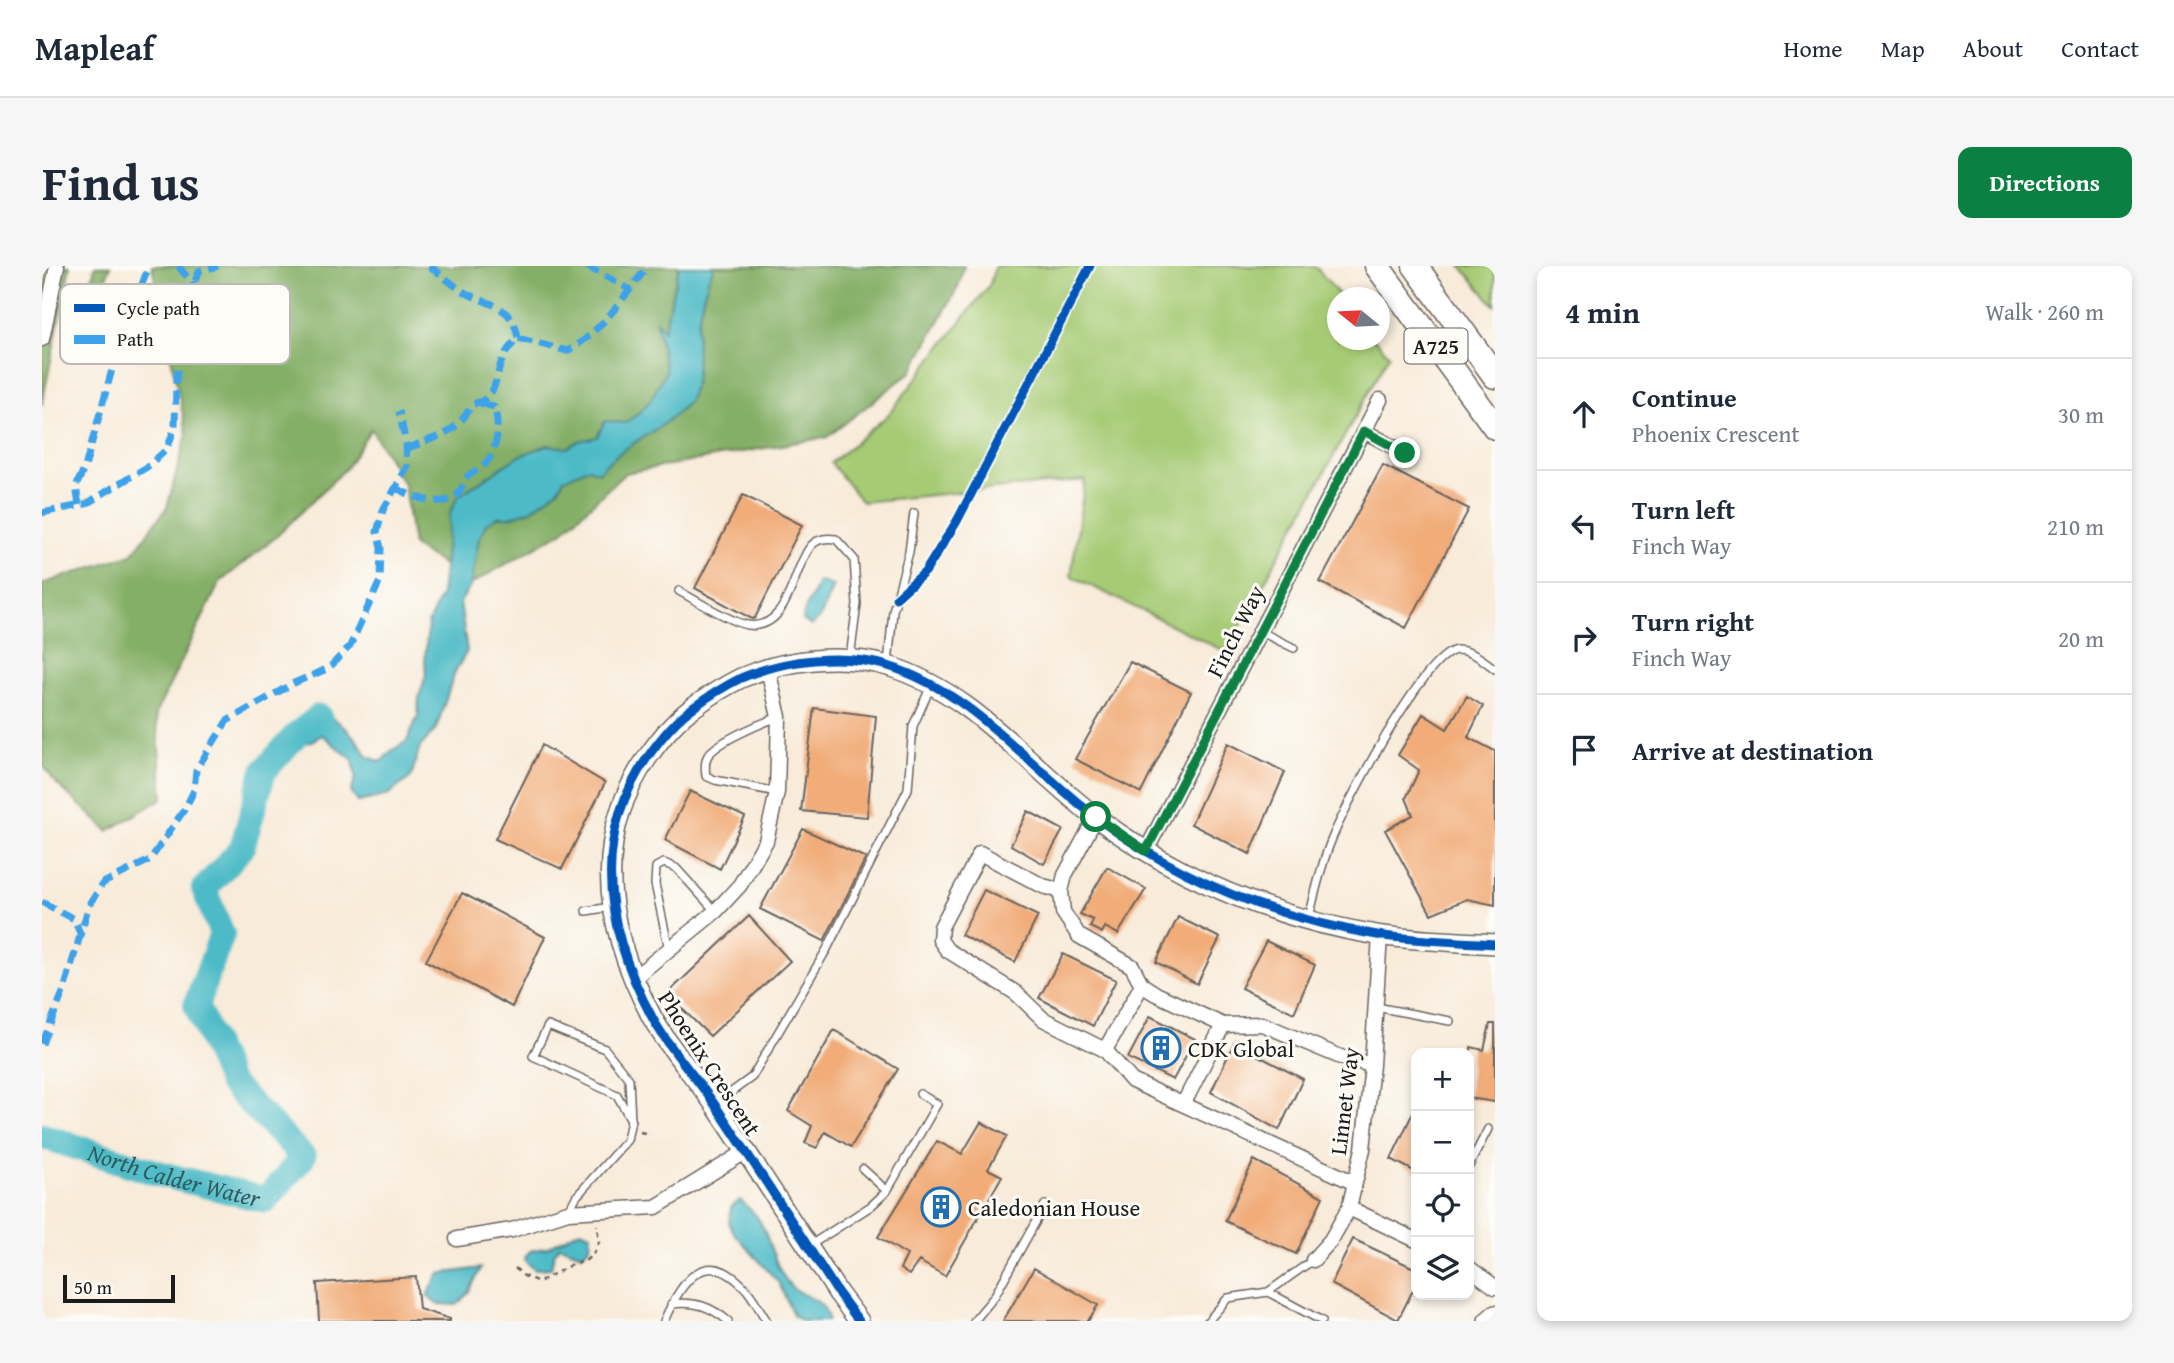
<!DOCTYPE html>
<meta charset="utf-8">
<style>
body{margin:0;font-family:"Gentium Book Plus",serif;background:#f6f6f7;color:#1f2937}
.controls{position:absolute;right:21px;bottom:21px;display:grid;overflow:hidden;border-radius:14px;box-shadow:0 4px 10px #0003}
.controls button{width:63px;height:63px;display:grid;place-items:center;padding:0;border:0;border-bottom:2px solid #e0e1e3;background:#fff;color:#1f2937;font:35px sans-serif}
.compass{position:absolute;left:1285px;top:21px;width:63px;height:63px;border-radius:50%;background:#fff;box-shadow:0 4px 10px #0003;rotate:288deg}
.scale{position:absolute;left:21px;bottom:18px;width:112px;box-sizing:border-box;padding-left:7px;border:4px solid #1c1c1c;border-top:0;font-size:19px;line-height:24px;white-space:nowrap;color:#1c1c1c;-webkit-text-stroke:5px #fdfcf7;paint-order:stroke}
.stop{position:absolute;width:21px;height:21px;margin:-16px;border:5px solid #0b8043;border-radius:50%;background:#fff}
.stop.end{background:#0b8043;border-color:#fff;box-shadow:0 2px 7px #0008}
.list{margin:0;padding:0;list-style:none}
h2{display:flex;justify-content:space-between;align-items:center;height:91px;margin:0;padding:0 28px;font-size:30px}
h2 small{font-size:23px;font-weight:400;color:#747a83}
.list li{display:grid;grid-template-columns:46px 1fr auto;gap:21px;align-items:center;box-sizing:border-box;height:112px;padding:0 28px;border-top:2px solid #e0e1e3}
.list b{display:block;font-size:26px;white-space:nowrap}
.list p{margin:0;font-size:23px;white-space:nowrap;color:#747a83}
.list em{font-size:23px;font-style:normal;color:#747a83}
.icon{flex:none;width:38px;height:38px;fill:none;stroke:currentColor;stroke-width:2;stroke-linecap:round;stroke-linejoin:round}
.map{position:relative;flex:none;width:1453px;height:1055px;overflow:hidden;border-radius:14px}
header{display:flex;align-items:center;gap:42px;box-sizing:border-box;height:98px;padding:0 35px;background:#fff;border-bottom:2px solid #e0e1e3}
header strong{font-size:33px}
nav{display:flex;gap:38px;margin-inline-start:auto;font-size:24px}
.intro{display:flex;align-items:center;justify-content:space-between;box-sizing:border-box;height:168px;padding:0 42px}
h1{margin:0;font-size:49px}
.button{padding:18px 32px;border-radius:14px;background:#0b8043;color:#fff;font-size:24px;font-weight:700}
main{display:flex;gap:42px;padding:0 42px}
aside{flex:1;background:#fff;border-radius:14px;box-shadow:0 4px 10px #0003}
.map>svg:first-child{display:block}
</style>
<header>
<strong>Mapleaf</strong>
<nav><a>Home</a><a>Map</a><a>About</a><a>Contact</a></nav>
</header>
<div class="intro"><h1>Find us</h1><a class="button">Directions</a></div>
<main>
<div class="map">
<svg width="1453" height="1055" viewBox="0 0 1453 1055">
<rect width="100%" height="100%" fill="#fdfcf7"/>
<filter id="ink" filterUnits="userSpaceOnUse"><feTurbulence type="fractalNoise" baseFrequency=".0143" numOctaves="2"/><feDisplacementMap in="SourceGraphic" scale="14" xChannelSelector="R" yChannelSelector="G"/><feConvolveMatrix kernelMatrix="1 2 1 2 8 2 1 2 1" color-interpolation-filters="sRGB"/></filter>
<filter id="wash" filterUnits="userSpaceOnUse"><feTurbulence type="fractalNoise" baseFrequency=".00686" numOctaves="4" result="noise"/><feDisplacementMap in="SourceGraphic" scale="28" xChannelSelector="R" yChannelSelector="G"/><feGaussianBlur stdDeviation="1.57" result="paint"/><feColorMatrix in="noise" values="0 0 0 0 0 0 0 0 0 0 0 0 0 0 0 0 0 1.4 0 .05"/><feComposite in="paint" operator="in"/></filter>
<g filter="url(#wash)">
<rect width="100%" height="100%" fill="#f8ebd9"/>
<path fill="#a6cb75" stroke="#617448" stroke-width="2" d="M 953,0 L 1273,0 L 1299,31 L 1296,32 L 1296,74 L 1334,74 L 1347,89 L 1184,386 L 1029,310 L 1043,214 L 820,236 L 789,197 L 846,149 L 948,18 Z
M 1419,0 L 1453,0 L 1453,40 Z"/>
<path fill="#84af66" stroke="#506641" stroke-width="2" d="M 0,0 L 28,0 L 0,139 Z
M 53,0 L 69,0 L 36,74 Z
M 110,0 L 922,0 L 916,21 L 869,106 L 785,171 L 583,207 L 520,266 L 431,317 L 371,280 L 362,218 L 329,163 L 304,202 L 234,271 L 178,316 L 114,447 L 121,532 L 66,565 L 13,516 L 0,498 L 0,318 L 90,288 L 125,241 L 145,168 Z"/>
<path fill="#4ebbc7" stroke="#356c72" stroke-width="2" d="M 637,0 L 672,0 C 663,20 658,40 655,62 C 653,86 660,120 642,140 C 617,167 581,178 557,206 L 546,202 L 522,213 L 516,224 L 489,244 L 468,251 L 456,251 L 444,258 L 437,272 L 428,321 L 418,336 L 425,385 L 413,406 L 394,463 L 378,481 L 369,511 L 346,529 L 316,536 L 309,526 L 314,511 L 311,494 L 280,469 L 266,477 L 247,469 L 250,459 L 271,440 C 294,453 312,466 325,490 L 339,496 L 349,485 L 365,475 L 376,450 L 377,431 L 384,409 L 383,393 L 386,358 L 399,329 L 408,247 L 416,230 L 477,190 L 506,179 L 525,182 L 537,175 L 555,171 L 563,155 L 582,157 L 593,150 L 608,135 L 624,105 L 614,55 L 622,64 Z
M 776,315 L 791,320 L 778,352 L 769,360 L 761,354 C 761,340 772,330 776,315 Z
M 698,934 C 704,940 713,947 717,954 C 729,974 733,1007 752,1023 C 766,1033 784,1033 786,1055 L 759,1055 L 751,1049 L 737,1017 L 692,967 L 687,957 L 689,941 Z
M 538,964 L 549,968 L 548,980 L 540,988 L 518,980 L 512,988 L 509,1002 L 493,1003 L 484,996 L 483,991 L 488,985 L 506,981 Z
M 439,1002 L 427,1026 L 415,1039 L 395,1038 L 385,1030 L 397,1008 Z"/>
<g fill="none" stroke-linecap="round" stroke-linejoin="round">
<path stroke="#4ebbc7" stroke-width="26" id="s1" d="M 0,870 L 122,909 L 224,934 L 261,891 L 188,817 L 154,739 L 180,668 L 162,623 L 200,582 L 222,505 L 254,469 L 277,451 L 278,453"/>
</g>
<g id="blocks">
<path fill="#f1ac78" d="M 1341,199 L 1427,243 L 1364,362 L 1278,316 Z
M 701,229 L 760,259 L 713,352 L 710,353 L 653,322 Z
M 1088,396 L 1149,426 L 1099,527 L 1033,493 Z
M 1425,430 L 1441,440 L 1426,471 L 1453,485 L 1453,639 L 1425,633 L 1389,648 L 1343,564 L 1371,549 L 1364,532 L 1377,504 L 1356,489 L 1381,448 L 1405,463 Z
M 772,442 L 834,450 L 825,551 L 759,545 Z
M 1186,477 L 1243,506 L 1208,588 L 1149,558 Z
M 500,479 L 563,517 L 520,603 L 453,573 Z
M 648,525 L 703,551 L 678,603 L 623,574 Z
M 986,545 L 1021,564 L 1002,598 L 969,579 Z
M 761,563 L 824,592 L 782,675 L 718,643 Z
M 1065,601 L 1104,623 L 1076,668 L 1063,661 L 1060,667 L 1048,661 L 1051,654 L 1038,648 Z
M 942,624 L 996,650 L 973,696 L 919,669 Z
M 420,627 L 503,671 L 470,741 L 384,695 Z
M 707,650 L 748,695 L 668,770 L 625,728 Z
M 1136,651 L 1178,672 L 1155,718 L 1114,696 Z
M 1224,675 L 1273,699 L 1252,747 L 1199,722 Z
M 1021,688 L 1074,714 L 1051,760 L 997,732 Z
M 1108,750 L 1153,773 L 1131,814 L 1086,792 Z
M 1448,758 L 1453,758 L 1453,836 L 1427,832 L 1429,781 L 1442,784 Z
M 792,764 L 856,803 L 809,881 L 783,866 L 775,882 L 763,877 L 770,860 L 746,845 Z
M 1192,777 L 1261,813 L 1237,864 L 1169,826 Z
M 1374,840 L 1374,906 L 1349,893 Z
M 939,856 L 965,870 L 946,903 L 960,910 L 903,1010 L 877,995 L 867,1009 L 858,1003 L 865,989 L 836,971 L 895,875 L 920,888 Z
M 1212,894 L 1281,931 L 1254,988 L 1183,955 Z
M 1311,973 L 1374,1003 L 1374,1018 L 1356,1054 L 1289,1018 Z
M 992,1002 L 1056,1039 L 1046,1055 L 961,1055 Z
M 374,1011 L 377,1043 L 408,1053 L 408,1055 L 277,1055 L 275,1017 Z"/>
</g>
</g>
<g filter="url(#ink)">
<use href="#blocks" fill-opacity="0" stroke="#69645e" stroke-width="2"/>
<g fill="none" stroke-linecap="round" stroke-linejoin="round">
<g stroke="#69645e" stroke-width="10">
<path id="lane" d="M 637,325 C 651,333 693,358 706,359 C 748,365 750,302 769,280 C 776,272 785,272 794,273 L 812,293 L 815,338 L 808,392
M 1219,366 L 1252,382
M 846,398 L 851,345 L 867,286 L 872,247
M 735,526 L 673,514 L 664,510 C 663,503 662,494 667,488 C 679,474 719,457 737,451
M 544,645 L 569,641
M 1267,652 C 1273,627 1279,599 1289,575 C 1302,542 1383,386 1415,384 C 1429,384 1443,395 1453,403
M 627,684 L 613,618 L 614,601 L 622,597 L 634,602 L 673,645
M 1334,741 L 1408,755
M 673,838 L 710,811 L 785,683 L 866,523 L 871,460 L 888,422
M 1427,900 L 1446,863
M 821,903 L 845,925
M 526,946 L 534,931 L 585,874 L 589,854 L 575,829 L 491,790 L 506,760 L 563,783 L 587,813 L 589,854
M 767,980 L 829,940 L 845,925 L 895,838 L 878,828
M 1226,1026 L 1280,1055
M 629,1038 C 653,1035 668,1040 686,1055
M 622,1055 C 639,1016 663,978 704,1023 C 712,1032 718,1045 725,1055
M 932,1055 L 952,1031 L 1003,939
M 1166,1055 L 1186,1032 L 1226,1026 L 1271,994"/>
</g>
<g stroke="#69645e" stroke-width="17">
<path id="street" d="M 0,73 L 15,0
M 1322,165 L 1363,187
M 1054,551 L 1023,609 L 1019,625 L 1021,646 L 1037,670 L 1090,700 L 1100,719 L 1114,728 L 1181,759 L 1220,758 L 1301,792 L 1330,799
M 1104,585 L 1338,134
M 1019,625 L 1001,620 L 938,587 L 899,661 L 898,674 L 905,684 L 974,727 L 1001,753 L 1063,784 L 1090,815 L 1313,917
M 593,711 L 674,645 L 698,619 L 724,575 L 735,526 L 737,451 L 726,403
M 1063,784 L 1100,719
M 1142,837 L 1181,759
M 1307,942 L 1374,974
M 415,973 L 470,964 L 526,946 L 614,941 L 703,886
M 1271,994 L 1289,974 L 1307,942 L 1321,883 L 1330,799 L 1338,669
M 1427,1002 L 1453,1021"/>
</g>
<g stroke="#69645e" stroke-width="22">
<path id="secondary" d="M 817,1055 L 796,1027 C 756,965 716,903 675,842 C 655,812 628,784 611,753 C 565,668 547,576 605,492 C 618,473 633,454 652,441 C 667,430 683,420 699,412 C 743,393 800,387 846,400 C 931,426 986,500 1055,552 C 1138,614 1232,652 1335,669 C 1374,675 1414,675 1453,678
M 1446,1055 L 1453,1049"/>
</g>
<g stroke="#69645e" stroke-width="27">
<path id="highway" d="M 1335,0 L 1453,161
M 1373,0 L 1453,110"/>
</g>
<path stroke="#69645e" stroke-width="2.5" stroke-dasharray="5 5" stroke-linecap="butt" d="M 598,866 L 608,868
M 473,1002 L 482,1010 L 497,1016 L 532,997 L 542,996 L 551,988 L 557,976 L 555,959"/>
<use href="#lane" stroke="#fff" stroke-width="7"/>
<use href="#street" stroke="#fff" stroke-width="14"/>
<use href="#secondary" stroke="#fff" stroke-width="19"/>
<use href="#highway" stroke="#fff" stroke-width="24"/>
<path stroke="#3da2ea" stroke-width="7" stroke-dasharray="14 7" stroke-linecap="butt" d="M 136,0 L 152,19
M 387,0 C 400,8 411,20 424,27 C 449,40 471,39 476,72
M 544,0 L 589,24
M 364,183 C 393,171 415,169 430,138 C 457,134 452,109 462,90 C 466,83 471,77 476,72 L 525,85 C 559,67 583,29 606,0
M 354,222 C 369,230 394,241 411,232 C 420,227 420,217 426,210 C 431,205 440,203 444,197 C 456,182 458,159 452,141 L 438,137
M 37,239 L 34,220 L 43,201 L 76,82 L 107,0
M 0,247 L 44,238 L 105,201 L 125,183 L 133,161 L 134,116 L 140,65 L 147,31 L 157,5 L 176,0
M 0,636 L 32,653 L 38,667
M 0,778 L 22,724 L 47,639 L 61,617 L 108,594 L 144,541 L 152,524 L 154,504 L 185,455 L 252,417 L 287,402 L 308,380 L 338,315 L 339,282 L 335,266 L 341,244 L 365,201 L 364,178 L 357,145"/>
<g stroke="#fdfcf7" stroke-width="13">
<path id="cycleway" d="M 854,332 L 883,306 L 915,255 L 1048,0
M 817,1055 L 796,1027 C 756,965 716,903 675,842 C 655,812 628,784 611,753 C 565,668 547,576 605,492 C 618,473 633,454 652,441 C 667,430 683,420 699,412 C 743,393 800,387 846,400 C 931,426 986,500 1055,552 C 1138,614 1232,652 1335,669 C 1374,675 1414,675 1453,678"/>
</g>
<use href="#cycleway" stroke="#0057b8" stroke-width="9"/>
</g>
</g>
<g fill="none" stroke-linecap="round" stroke-linejoin="round" filter="url(#ink)">
<path stroke="#0b8043" stroke-width="9" d="M 1054,551 L 1104,585 L 1322,165 L 1363,187"/>
</g>
<defs>
<g id="building-ring" transform="scale(2.0125)"><circle r="9.5" fill="#fdfcf7" stroke="#1f6fb2" stroke-width="1.5"/><path d="M-4-6H4V6H1V3H-1V6H-4ZM-2.5-4.3h1.7v1.8h-1.7ZM.8-4.3h1.7v1.8H.8ZM-2.5-1h1.7V.8h-1.7ZM.8-1h1.7V.8H.8Z" fill="#1f6fb2"/></g>
</defs>
<g fill-rule="evenodd">
<use href="#building-ring" x="1119" y="782"/>
<use href="#building-ring" x="899" y="941"/>
</g>
<g text-anchor="middle" dominant-baseline="central" stroke-width="6" stroke-linejoin="round" paint-order="stroke">
<rect fill="#fdfcf7" stroke="#605f5e" stroke-width="2" x="1362.5" y="62.5" width="63" height="35" rx="5"/>
<g font-size="21" font-weight="bold" fill="#1c1c1c">
<text x="1394" y="80">A725</text>
</g>
<g font-size="23" fill="#1c1c1c" stroke="#fdfcf7">
<text transform="translate(1193 365) rotate(-63)">Finch Way</text>
<text transform="translate(668 797) rotate(57)">Phoenix Crescent</text>
<text transform="translate(1302 835) rotate(-83)">Linnet Way</text>
</g>
<g font-size="23" fill="#1c1c1c" stroke="#fdfcf7" text-anchor="start">
<text x="1146" y="782">CDK Global</text>
<text x="926" y="941">Caledonian House</text>
</g>
<g font-size="24" font-style="italic" fill="#305c60" stroke="#fdfcf7">
<text stroke="none"><textPath href="#s1" startOffset="138">North Calder Water</textPath></text>
</g>
</g>
<rect x="18" y="18" width="230" height="80" rx="10" fill="#fdfcf7" stroke="#bab9b5" stroke-width="2"/>
<rect x="32" y="38" width="31" height="8" fill="#0057b8"/>
<rect x="32" y="69" width="31" height="9" fill="#3da2ea"/>
<g font-size="19" fill="#1c1c1c">
<text x="75" y="49">Cycle path</text>
<text x="75" y="80">Path</text>
</g>
</svg>
<div class="controls">
<button>+</button>
<button>−</button>
<button><svg class="icon" aria-label="locate" viewBox="0 0 24 24"><circle cx="12" cy="12" r="6"/><path d="M12 2v4M12 18v4M2 12h4M18 12h4"/></svg></button>
<button><svg class="icon" aria-label="layers" viewBox="0 0 24 24"><path d="M12 4l9 5-9 5-9-5zM3 14l9 5 9-5"/></svg></button>
</div>
<svg class="compass" viewBox="-18 -18 36 36"><path d="M0-13l5 13h-10z" fill="#e53935"/><path d="M0 13l5-13h-10z" fill="#747a83"/></svg>
<div class="scale">50 m</div>
<div class="stop" style="left:1054px;top:551px"></div>
<div class="stop end" style="left:1363px;top:187px"></div>
</div>
<aside>
<h2>4 min<small>Walk · 260 m</small></h2>
<ul class="list">
<li><svg class="icon" aria-label="ahead" viewBox="0 0 24 24"><path d="M12 20V5M6 11l6-6 6 6"/></svg><div><b>Continue</b><p>Phoenix Crescent</p></div><em>30 m</em></li>
<li><svg class="icon" aria-label="left" viewBox="0 0 24 24"><path d="M17 20v-9H6M10 6l-5 5 5 5"/></svg><div><b>Turn left</b><p>Finch Way</p></div><em>210 m</em></li>
<li><svg class="icon" aria-label="right" viewBox="0 0 24 24"><path d="M7 20v-9h11M14 6l5 5-5 5"/></svg><div><b>Turn right</b><p>Finch Way</p></div><em>20 m</em></li>
<li><svg class="icon" aria-label="arrive" viewBox="0 0 24 24"><path d="M6 21V4h12l-3 4 3 4H6"/></svg><div><b>Arrive at destination</b></div></li>
</ul>
</aside>
</main>
